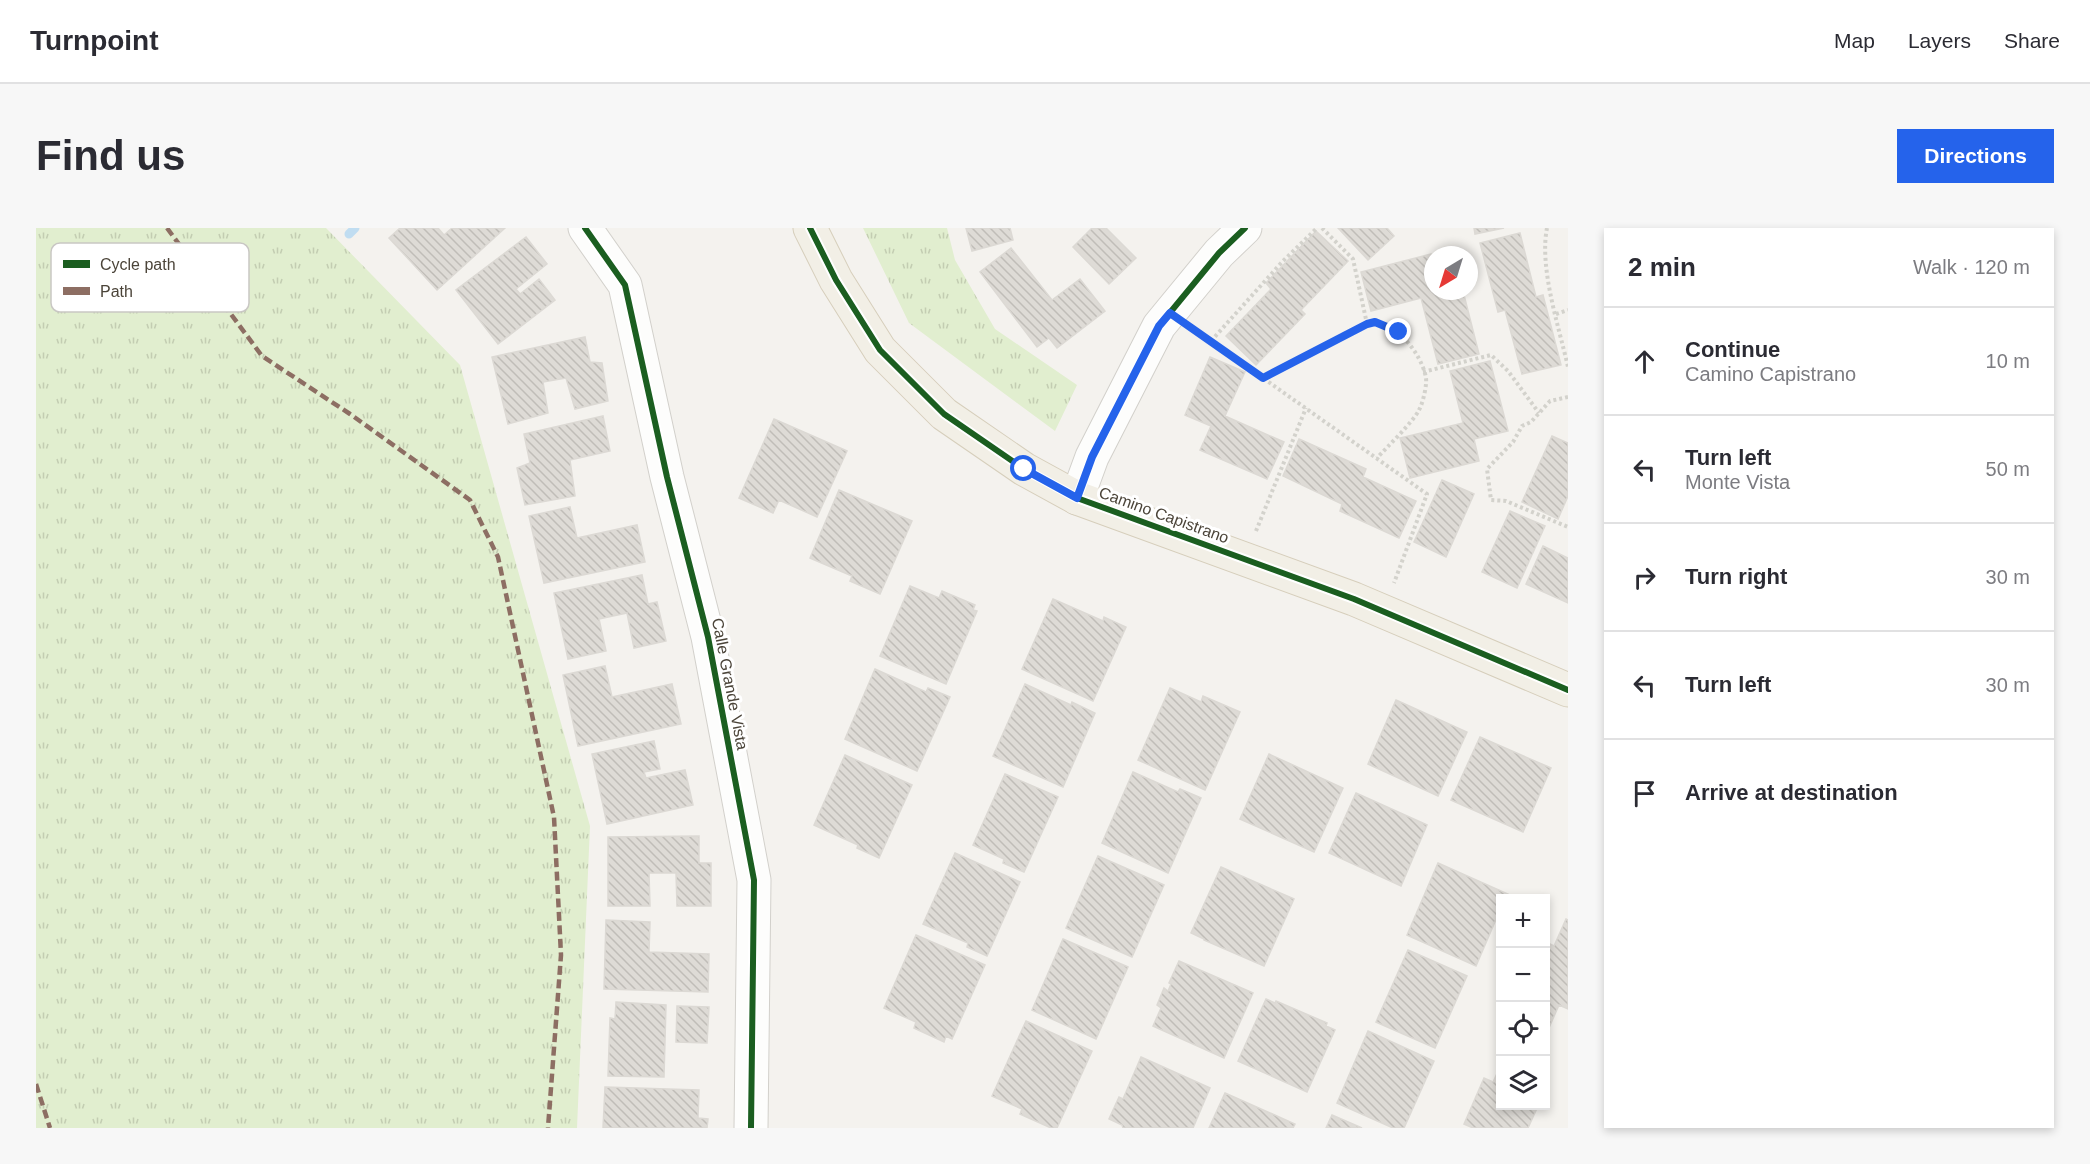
<!DOCTYPE html>
<meta charset="utf-8">
<style>
body{margin:0;font-family:Helvetica,sans-serif;background:#f7f7f7;color:#2b2b33}
.controls{position:absolute;right:18px;bottom:18px;display:grid;overflow:hidden;border-radius:0px;box-shadow:0 3px 9px #0003}
.controls button{width:54px;height:54px;display:grid;place-items:center;padding:0;border:0;border-bottom:2px solid #e1e1e2;background:#fff;color:#2b2b33;font:30px sans-serif}
.compass{position:absolute;left:1388px;top:18px;width:54px;height:54px;border-radius:50%;background:#fff;box-shadow:0 3px 9px #0003;rotate:218deg}
.stop{position:absolute;width:18px;height:18px;margin:-14px;border:4px solid #2563eb;border-radius:50%;background:#fff}
.stop.end{background:#2563eb;border-color:#fff;box-shadow:0 2px 6px #0008}
.list{margin:0;padding:0;list-style:none}
h2{display:flex;justify-content:space-between;align-items:center;height:78px;margin:0;padding:0 24px;font-size:26px}
h2 small{font-size:20px;font-weight:400;color:#7c7c81}
.list li{display:grid;grid-template-columns:39px 1fr auto;gap:18px;align-items:center;box-sizing:border-box;height:108px;padding:0 24px;border-top:2px solid #e1e1e2}
.list b{display:block;font-size:22px;white-space:nowrap}
.list p{margin:0;font-size:20px;white-space:nowrap;color:#7c7c81}
.list em{font-size:20px;font-style:normal;color:#7c7c81}
.icon{flex:none;width:33px;height:33px;fill:none;stroke:currentColor;stroke-width:2;stroke-linecap:round;stroke-linejoin:round}
.map{position:relative;flex:none;width:1532px;height:900px;overflow:hidden;border-radius:0px}
header{display:flex;align-items:center;gap:36px;box-sizing:border-box;height:84px;padding:0 30px;background:#fff;border-bottom:2px solid #e1e1e2}
header strong{font-size:28px}
nav{display:flex;gap:33px;margin-inline-start:auto;font-size:21px}
.intro{display:flex;align-items:center;justify-content:space-between;box-sizing:border-box;height:144px;padding:0 36px}
h1{margin:0;font-size:42px}
.button{padding:15px 27px;border-radius:0px;background:#2563eb;color:#fff;font-size:21px;font-weight:700}
main{display:flex;gap:36px;padding:0 36px}
aside{flex:1;background:#fff;border-radius:0px;box-shadow:0 3px 9px #0003}
.map>svg:first-child{display:block}
</style>
<header>
<strong>Turnpoint</strong>
<nav><a>Map</a><a>Layers</a><a>Share</a></nav>
</header>
<div class="intro"><h1>Find us</h1><a class="button">Directions</a></div>
<main>
<div class="map">
<svg width="1532" height="900" viewBox="0 0 1532 900">
<defs>
<pattern id="grass-tufts" width="24" height="20" patternUnits="userSpaceOnUse" patternTransform="scale(1.5)"><rect width="24" height="20" fill="#e1eecf"/><path d="M3 7l-1-3M5 7V3M7 7l1-3M15 17l-1-3M17 17v-4M19 17l1-3" fill="none" stroke="#c3cdb2"/></pattern>
<pattern id="building-back-hatch" width="6" height="6" patternUnits="userSpaceOnUse" patternTransform="scale(1.5)"><rect width="6" height="6" fill="#dedbd6"/><path d="M-1 5l2 2M0 0l6 6M5-1l2 2" fill="none" stroke="#c0bdb8"/></pattern>
</defs>
<rect width="100%" height="100%" fill="#f4f2ee"/>
<path fill="url(#grass-tufts)" d="M 0,0 L 290,0 L 424,137 L 554,598 L 541,900 L 0,900 Z
M 827,0 L 911,0 L 919,32 L 959,101 L 1041,157 L 1019,203 L 873,95 Z"/>
<g fill="none" stroke-linecap="round" stroke-linejoin="round">
<path stroke="#c0ddf1" stroke-width="9" d="M 313,6 L 319,0"/>
</g>
<path fill="url(#building-back-hatch)" stroke="#dcd9d4" stroke-width="1.5" d="M 364,0 L 402,0 L 408,7 L 416,0 L 469,0 L 401,62 L 353,10 Z
M 930,0 L 974,0 L 977,12 L 936,23 Z
M 1056,0 L 1070,0 L 1100,30 L 1073,56 L 1037,19 Z
M 1302,0 L 1351,0 L 1358,8 L 1332,32 Z
M 1438,0 L 1468,0 L 1439,6 Z
M 1280,3 L 1312,33 L 1265,82 L 1269,86 L 1220,137 L 1190,108 L 1235,61 L 1230,55 Z
M 1484,5 L 1500,69 L 1507,67 L 1525,137 L 1486,146 L 1469,82 L 1462,84 L 1444,15 Z
M 490,9 L 511,36 L 480,61 L 484,66 L 503,51 L 519,72 L 462,116 L 420,62 Z
M 975,20 L 1016,72 L 1044,51 L 1069,83 L 1021,120 L 1013,110 L 1001,119 L 944,44 Z
M 1395,26 L 1397,63 L 1427,63 L 1443,126 L 1402,136 L 1385,70 L 1335,83 L 1325,44 Z
M 549,109 L 554,134 L 566,135 L 572,173 L 539,181 L 530,150 L 507,154 L 512,185 L 472,196 L 456,129 Z
M 1174,129 L 1209,144 L 1189,188 L 1248,214 L 1231,251 L 1164,222 L 1175,198 L 1149,187 Z
M 1454,133 L 1472,203 L 1438,211 L 1443,233 L 1374,250 L 1364,210 L 1427,195 L 1414,143 Z
M 567,188 L 574,223 L 534,232 L 539,268 L 489,277 L 481,240 L 494,235 L 488,206 Z
M 738,191 L 811,223 L 781,289 L 743,272 L 737,285 L 703,270 Z
M 1516,208 L 1532,215 L 1532,268 L 1522,291 L 1486,274 Z
M 1263,211 L 1330,241 L 1327,249 L 1380,273 L 1363,310 L 1304,283 L 1306,276 L 1247,248 Z
M 1406,252 L 1438,266 L 1410,329 L 1378,314 Z
M 803,262 L 876,293 L 844,366 L 814,353 L 816,348 L 774,330 Z
M 534,279 L 541,310 L 601,297 L 609,334 L 508,355 L 493,288 Z
M 1474,283 L 1509,298 L 1481,360 L 1446,344 Z
M 1507,318 L 1532,330 L 1532,375 L 1490,356 Z
M 606,347 L 612,376 L 621,374 L 630,413 L 598,420 L 591,385 L 563,391 L 570,423 L 532,431 L 518,365 Z
M 874,358 L 903,370 L 906,363 L 939,377 L 937,382 L 941,383 L 910,456 L 844,428 Z
M 1017,371 L 1067,393 L 1068,389 L 1090,399 L 1057,473 L 986,441 Z
M 569,438 L 576,469 L 636,456 L 645,496 L 542,518 L 527,447 Z
M 839,441 L 890,464 L 892,460 L 914,469 L 881,543 L 809,511 Z
M 989,456 L 1035,477 L 1036,474 L 1059,485 L 1027,559 L 957,528 Z
M 1134,460 L 1165,474 L 1167,468 L 1204,484 L 1169,562 L 1102,532 Z
M 1360,472 L 1431,504 L 1402,568 L 1332,536 Z
M 1444,509 L 1515,540 L 1487,604 L 1415,572 Z
M 618,513 L 624,541 L 608,544 L 610,550 L 649,542 L 657,577 L 571,596 L 556,526 Z
M 1233,526 L 1307,560 L 1278,624 L 1204,591 Z
M 809,527 L 876,557 L 843,630 L 821,620 L 822,617 L 778,597 Z
M 1097,544 L 1142,564 L 1144,561 L 1165,570 L 1132,645 L 1066,615 Z
M 969,546 L 1022,569 L 988,644 L 967,635 L 968,631 L 937,617 Z
M 1320,565 L 1391,597 L 1365,658 L 1293,625 Z
M 663,608 L 663,635 L 675,635 L 675,678 L 641,678 L 640,645 L 613,645 L 614,678 L 572,678 L 572,609 Z
M 919,625 L 984,654 L 951,728 L 931,719 L 932,715 L 887,696 Z
M 1062,628 L 1128,657 L 1096,729 L 1030,700 Z
M 1402,635 L 1472,666 L 1470,670 L 1464,670 L 1464,682 L 1440,738 L 1371,707 Z
M 1185,639 L 1258,671 L 1228,738 L 1168,712 L 1168,711 L 1155,705 Z
M 1530,691 L 1532,692 L 1532,781 L 1523,777 L 1512,802 L 1510,800 L 1510,714 L 1518,718 Z
M 570,692 L 614,694 L 613,724 L 673,726 L 672,764 L 568,761 Z
M 880,707 L 949,737 L 916,811 L 910,808 L 908,814 L 878,800 L 880,794 L 848,780 Z
M 1027,711 L 1092,739 L 1060,811 L 996,782 Z
M 1372,722 L 1431,748 L 1399,820 L 1340,794 Z
M 1143,733 L 1217,765 L 1188,830 L 1117,798 L 1125,780 L 1121,777 L 1128,760 L 1132,763 L 1135,756 L 1133,755 Z
M 1230,771 L 1239,775 L 1240,773 L 1291,795 L 1290,798 L 1299,802 L 1271,864 L 1202,833 Z
M 580,774 L 630,777 L 628,849 L 572,848 L 574,790 L 579,791 Z
M 641,778 L 673,779 L 671,815 L 640,814 Z
M 990,793 L 1056,823 L 1021,900 L 1015,900 L 984,886 L 986,881 L 956,868 Z
M 1332,803 L 1398,833 L 1368,900 L 1357,900 L 1301,875 Z
M 1105,829 L 1174,860 L 1157,900 L 1087,900 L 1086,897 L 1073,891 L 1083,869 L 1087,871 Z
M 1464,839 L 1464,878 L 1502,878 L 1492,900 L 1437,900 L 1428,896 L 1448,850 L 1457,854 Z
M 569,859 L 663,862 L 662,890 L 672,891 L 671,900 L 567,900 Z
M 1189,865 L 1259,896 L 1257,900 L 1173,900 Z
M 1296,887 L 1326,900 L 1290,900 Z"/>
<g fill="none" stroke-linecap="round" stroke-linejoin="round">
<g stroke="#d2d0cb" stroke-width="35">
<path id="minor" d="M 549,0 L 589,57 L 631,249 L 672,409 L 718,652 L 715,900
M 1041,270 L 1056,229 L 1123,98 L 1183,25 L 1209,0"/>
</g>
<g stroke="#d6cebb" stroke-width="35">
<path id="major" d="M 774,0 L 800,52 L 844,122 L 908,186 L 988,241 L 1041,270 L 1318,371 L 1532,462"/>
</g>
<path stroke="#d3d2cc" stroke-width="4" stroke-dasharray="3 3" stroke-linecap="butt" d="M 1286,0 L 1317,31 L 1331,96
M 1511,0 C 1503,40 1523,99 1532,139
M 1520,86 L 1532,82
M 1159,102 L 1391,266 L 1358,355
M 1175,113 L 1247,33 L 1281,0
M 1387,144 L 1455,127 L 1472,143 L 1503,185
M 1228,150 L 1331,96 C 1358,89 1386,126 1390,150 C 1391,157 1387,175 1383,182 C 1378,193 1350,220 1341,230
M 1532,169 L 1514,173 L 1495,194 L 1486,198 L 1477,214 L 1451,241 L 1455,272 L 1470,273 L 1532,299
M 1220,303 L 1270,180"/>
<use href="#minor" stroke="#fdfdfc" stroke-width="33"/>
<use href="#major" stroke="#f2efe6" stroke-width="33"/>
<path stroke="#8d6e63" stroke-width="4.5" stroke-dasharray="9 4.5" stroke-linecap="butt" d="M 131,0 L 226,128 L 314,186 L 434,272 L 462,329 L 518,589 L 525,727 L 512,900
M 0,856 L 14,900"/>
<g stroke="#fff" stroke-width="10">
<path id="cycleway" d="M 549,0 L 589,57 L 631,249 L 672,409 L 718,652 L 715,900
M 774,0 L 800,52 L 844,122 L 908,186 L 988,241 L 1041,270 L 1318,371 L 1532,462
M 1041,270 L 1056,229 L 1123,98 L 1183,25 L 1209,0"/>
</g>
<use href="#cycleway" stroke="#1b5e20" stroke-width="6"/>
</g>
<g fill="none" stroke-linecap="round" stroke-linejoin="round">
<path stroke="#2563eb" stroke-width="8" d="M 988,241 L 1041,270 L 1056,229 L 1123,98 L 1134,85 L 1227,150 L 1331,96 L 1339,94 L 1363,104"/>
</g>
<g text-anchor="middle" dominant-baseline="central" stroke-width="6" stroke-linejoin="round" paint-order="stroke">
<g font-size="16" fill="#4b4439" stroke="#fff">
<text transform="translate(1128 287) rotate(20)">Camino Capistrano</text>
<text transform="translate(694 456) rotate(79)">Calle Grande Vista</text>
</g>
</g>
<rect x="15" y="15" width="198" height="69" rx="9" fill="#fff" stroke="#c9c7c4" stroke-width="1.5"/>
<rect x="27" y="32" width="27" height="8" fill="#1b5e20"/>
<rect x="27" y="59" width="27" height="8" fill="#8d6e63"/>
<g font-size="16" fill="#4b4439">
<text x="64" y="42">Cycle path</text>
<text x="64" y="69">Path</text>
</g>
</svg>
<div class="controls">
<button>+</button>
<button>−</button>
<button><svg class="icon" aria-label="locate" viewBox="0 0 24 24"><circle cx="12" cy="12" r="6"/><path d="M12 2v4M12 18v4M2 12h4M18 12h4"/></svg></button>
<button><svg class="icon" aria-label="layers" viewBox="0 0 24 24"><path d="M12 4l9 5-9 5-9-5zM3 14l9 5 9-5"/></svg></button>
</div>
<svg class="compass" viewBox="-18 -18 36 36"><path d="M0-13l5 13h-10z" fill="#e53935"/><path d="M0 13l5-13h-10z" fill="#7c7c81"/></svg>
<div class="stop" style="left:988px;top:241px"></div>
<div class="stop end" style="left:1363px;top:104px"></div>
</div>
<aside>
<h2>2 min<small>Walk · 120 m</small></h2>
<ul class="list">
<li><svg class="icon" aria-label="ahead" viewBox="0 0 24 24"><path d="M12 20V5M6 11l6-6 6 6"/></svg><div><b>Continue</b><p>Camino Capistrano</p></div><em>10 m</em></li>
<li><svg class="icon" aria-label="left" viewBox="0 0 24 24"><path d="M17 20v-9H6M10 6l-5 5 5 5"/></svg><div><b>Turn left</b><p>Monte Vista</p></div><em>50 m</em></li>
<li><svg class="icon" aria-label="right" viewBox="0 0 24 24"><path d="M7 20v-9h11M14 6l5 5-5 5"/></svg><div><b>Turn right</b></div><em>30 m</em></li>
<li><svg class="icon" aria-label="left" viewBox="0 0 24 24"><path d="M17 20v-9H6M10 6l-5 5 5 5"/></svg><div><b>Turn left</b></div><em>30 m</em></li>
<li><svg class="icon" aria-label="arrive" viewBox="0 0 24 24"><path d="M6 21V4h12l-3 4 3 4H6"/></svg><div><b>Arrive at destination</b></div></li>
</ul>
</aside>
</main>
